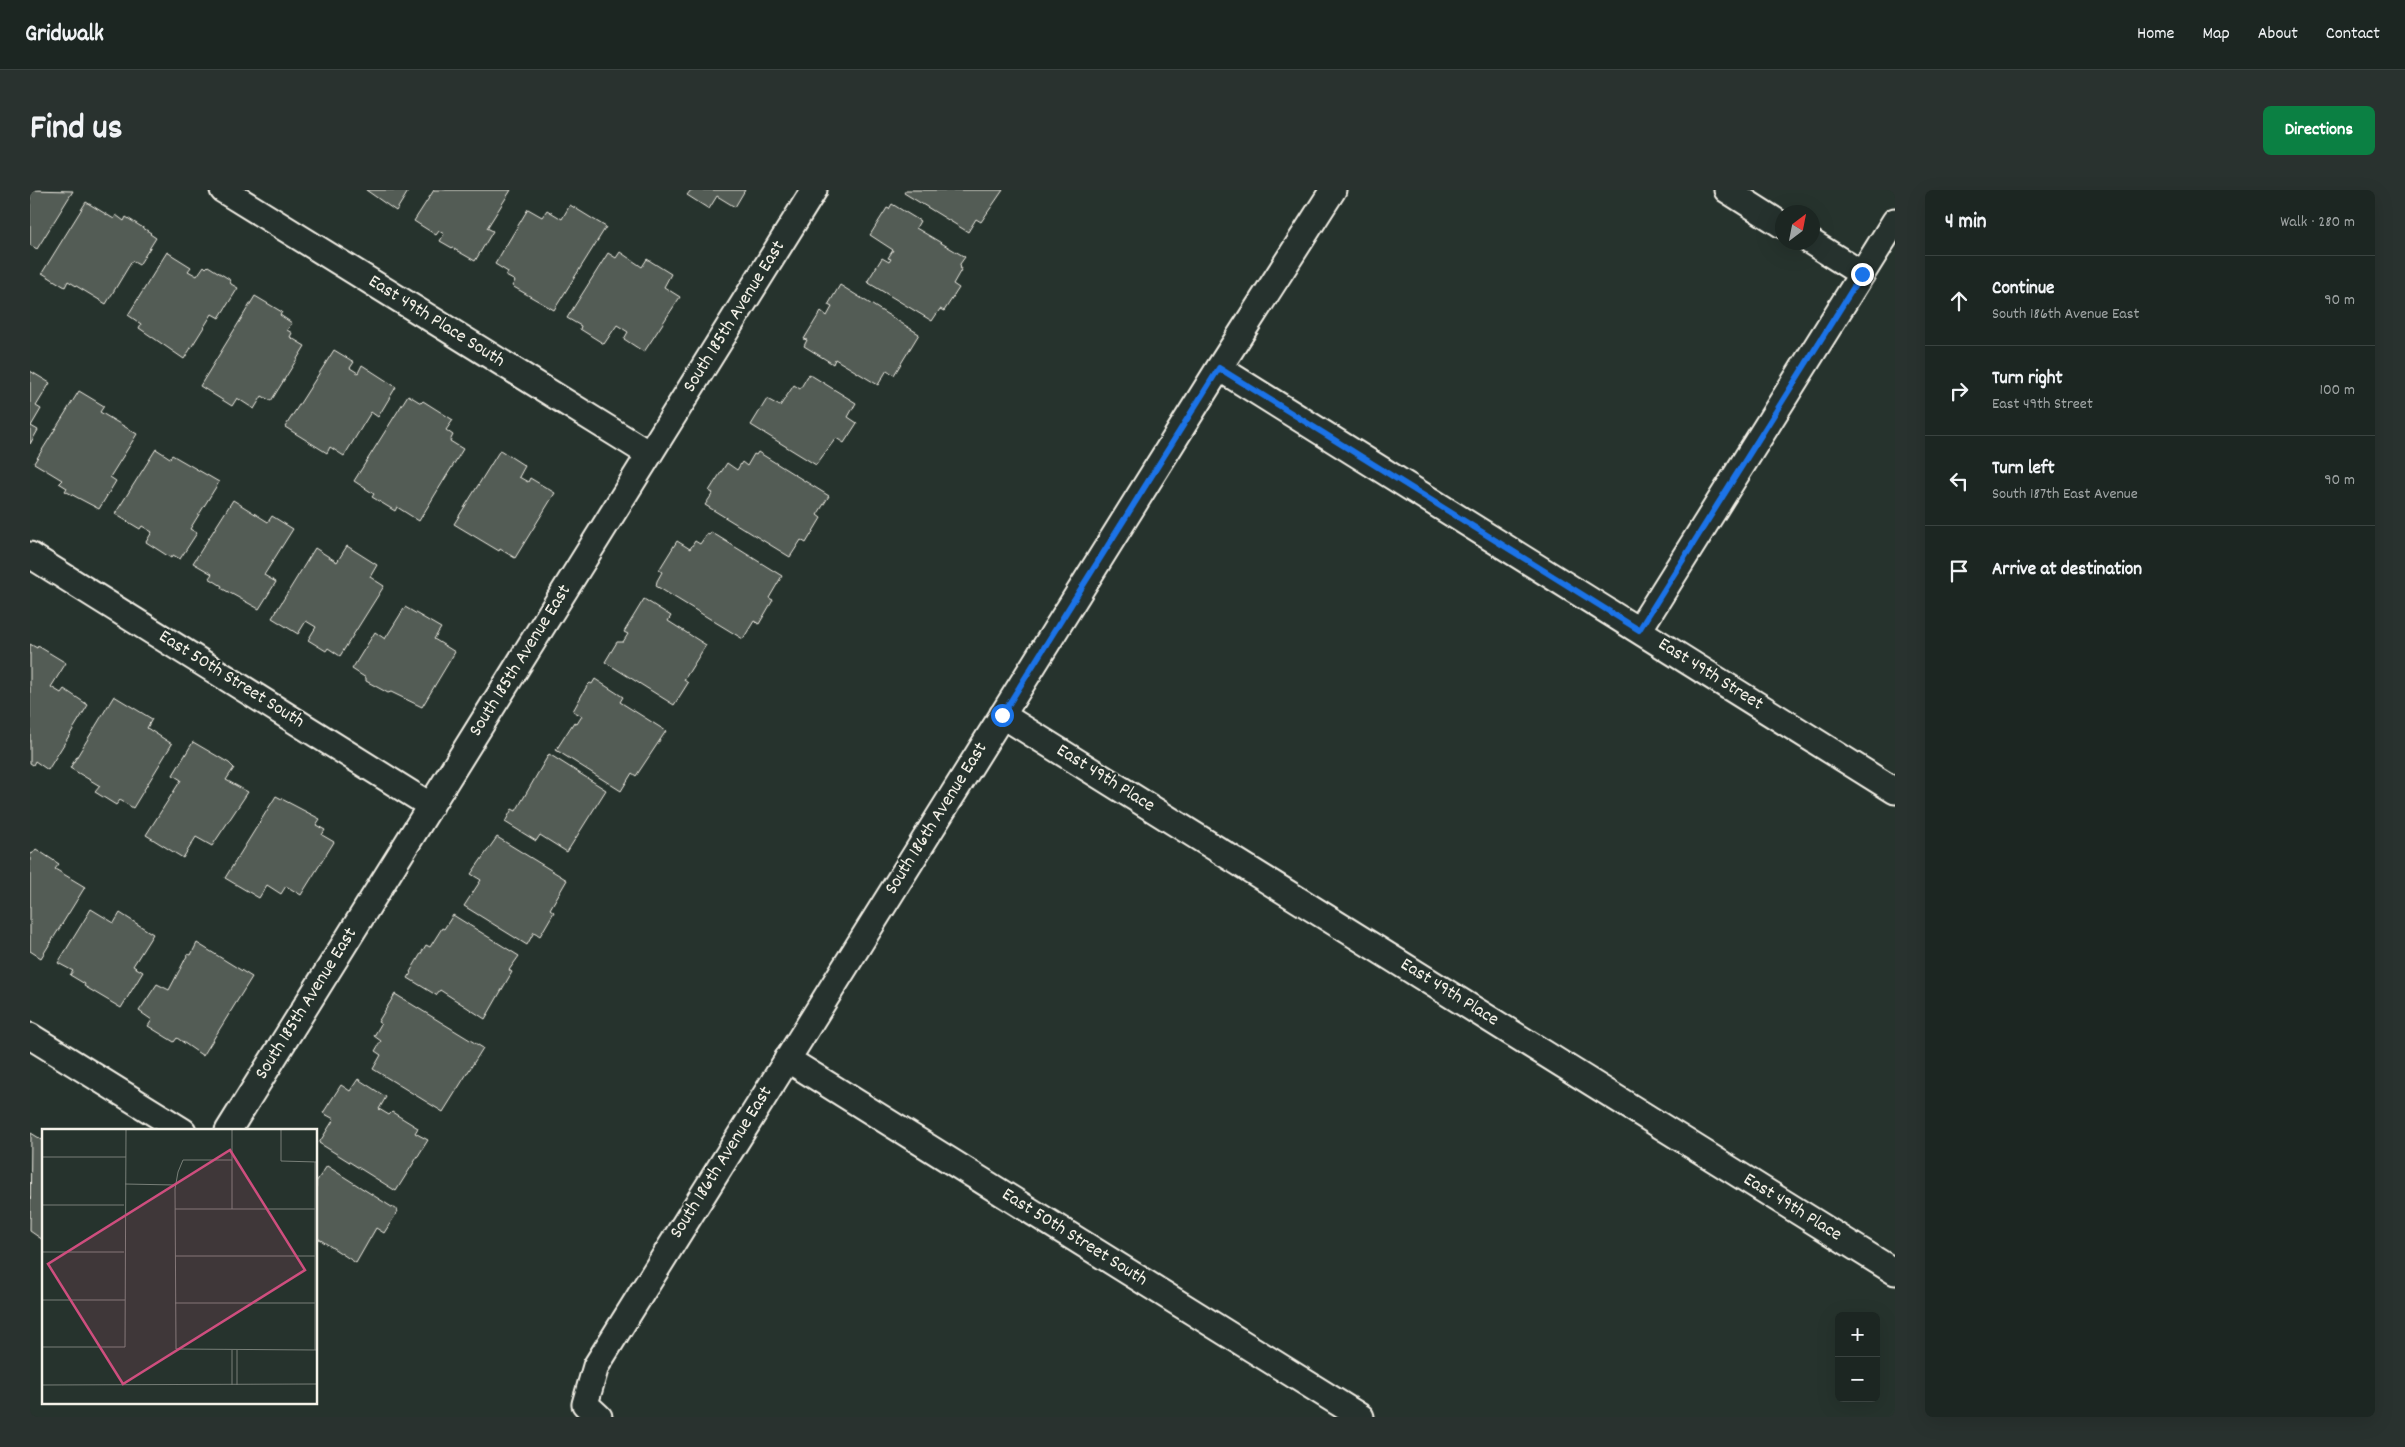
<!DOCTYPE html>
<meta charset="utf-8">
<style>
body{margin:0;font-family:Dekko,sans-serif;background:#29322f;color:#f1f3f6}
.controls{position:absolute;right:15px;bottom:15px;display:grid;overflow:hidden;border-radius:8px;box-shadow:0 5px 20px #0002}
.controls button{width:45px;height:45px;display:grid;place-items:center;padding:0;border:0;border-bottom:1px solid #3a4340;background:#1c2622;color:#f1f3f6;font:25px sans-serif}
.compass{position:absolute;left:1745px;top:15px;width:45px;height:45px;border-radius:50%;background:#1c2622;box-shadow:0 5px 20px #0002;rotate:32deg}
.stop{position:absolute;width:15px;height:15px;margin:-11px;border:4px solid #1a73e8;border-radius:50%;background:#fff}
.stop.end{background:#1a73e8;border-color:#fff;box-shadow:0 1px 5px #0008}
.list{margin:0;padding:0;list-style:none}
h2{display:flex;justify-content:space-between;align-items:center;height:65px;margin:0;padding:0 20px;font-size:21px}
h2 small{font-size:16px;font-weight:400;color:#a0a5a5}
.list li{display:grid;grid-template-columns:32px 1fr auto;gap:15px;align-items:center;box-sizing:border-box;height:90px;padding:0 20px;border-top:1px solid #3a4340}
.list b{display:block;font-size:19px;white-space:nowrap}
.list p{margin:0;font-size:16px;white-space:nowrap;color:#a0a5a5}
.list em{font-size:16px;font-style:normal;color:#a0a5a5}
.icon{flex:none;width:28px;height:28px;fill:none;stroke:currentColor;stroke-width:2;stroke-linecap:round;stroke-linejoin:round}
.map{position:relative;flex:none;width:1865px;height:1227px;overflow:hidden;border-radius:8px}
header{display:flex;align-items:center;gap:30px;box-sizing:border-box;height:70px;padding:0 25px;background:#1c2622;border-bottom:1px solid #3a4340}
header strong{font-size:24px}
nav{display:flex;gap:28px;margin-inline-start:auto;font-size:18px}
.intro{display:flex;align-items:center;justify-content:space-between;box-sizing:border-box;height:120px;padding:0 30px}
h1{margin:0;font-size:35px}
.button{padding:12px 22px;border-radius:8px;background:#0b8043;color:#fff;font-size:18px;font-weight:700}
main{display:flex;gap:30px;padding:0 30px}
aside{flex:1;background:#1c2622;border-radius:8px;box-shadow:0 5px 20px #0002}
.map>svg:first-child{display:block}
</style>
<header>
<strong>Gridwalk</strong>
<nav><a>Home</a><a>Map</a><a>About</a><a>Contact</a></nav>
</header>
<div class="intro"><h1>Find us</h1><a class="button">Directions</a></div>
<main>
<div class="map">
<svg width="1865" height="1227" viewBox="0 0 1865 1227">
<rect width="100%" height="100%" fill="#26332d"/>
<filter id="ink" filterUnits="userSpaceOnUse"><feTurbulence type="fractalNoise" baseFrequency=".02" numOctaves="2"/><feDisplacementMap in="SourceGraphic" scale="10" xChannelSelector="R" yChannelSelector="G"/><feConvolveMatrix kernelMatrix="1 2 1 2 8 2 1 2 1" color-interpolation-filters="sRGB"/></filter>
<g filter="url(#ink)">
<path fill="#525c55" stroke="#f4f1e8" d="M 0,0 L 43,1 L 7,59 L 0,55 Z
M 336,0 L 379,0 L 366,21 Z
M 404,0 L 481,0 L 457,38 L 463,41 L 445,71 L 410,51 L 414,44 L 409,41 L 406,45 L 384,31 Z
M 661,0 L 715,0 L 705,17 L 687,6 L 679,19 L 657,5 Z
M 876,0 L 973,0 L 951,32 L 946,29 L 938,42 L 874,3 Z
M 56,12 L 84,29 L 86,25 L 94,31 L 96,27 L 121,43 L 120,44 L 126,48 L 109,75 L 102,71 L 76,114 L 38,91 L 35,97 L 12,83 Z
M 862,14 L 890,31 L 886,38 L 935,67 L 930,74 L 931,80 L 923,94 L 929,98 L 914,121 L 910,119 L 902,131 L 837,92 L 852,68 L 859,72 L 861,69 L 858,68 L 863,60 L 840,45 L 857,18 L 859,19 Z
M 540,15 L 576,37 L 524,120 L 482,96 L 485,91 L 476,86 L 478,82 L 465,74 L 498,19 L 512,27 L 517,20 L 532,29 Z
M 137,62 L 161,77 L 158,81 L 167,86 L 174,76 L 176,78 L 178,76 L 199,89 L 201,94 L 208,98 L 189,128 L 182,124 L 154,169 L 109,138 L 111,134 L 98,125 Z
M 590,62 L 612,77 L 617,69 L 641,84 L 634,97 L 650,107 L 614,162 L 594,149 L 598,142 L 587,135 L 574,154 L 550,139 L 551,136 L 537,128 L 578,63 L 586,68 Z
M 810,95 L 889,144 L 864,185 L 857,180 L 848,195 L 805,169 L 803,174 L 774,156 L 777,150 L 774,149 L 791,121 L 797,126 L 802,117 L 798,115 Z
M 225,106 L 252,122 L 250,125 L 262,133 L 257,140 L 262,143 L 260,147 L 275,156 L 241,211 L 232,206 L 224,219 L 207,208 L 202,216 L 170,196 Z
M 304,160 L 324,172 L 320,178 L 328,183 L 332,175 L 366,197 L 348,227 L 341,222 L 314,266 L 300,257 L 297,263 L 255,237 Z
M 0,181 L 20,193 L 6,216 L 11,219 L 1,236 L 8,240 L 0,254 Z
M 779,184 L 826,213 L 818,227 L 827,233 L 814,253 L 806,248 L 786,275 L 721,235 L 737,209 L 750,216 L 764,195 L 770,199 Z
M 49,201 L 74,216 L 70,222 L 107,244 L 80,287 L 86,291 L 69,319 L 35,301 L 37,298 L 29,293 L 32,290 L 4,273 Z
M 378,205 L 391,213 L 393,211 L 423,230 L 416,240 L 423,245 L 420,251 L 433,259 L 389,331 L 367,317 L 365,321 L 342,307 L 344,304 L 324,291 Z
M 126,259 L 140,268 L 142,265 L 189,292 L 160,339 L 167,343 L 150,369 L 143,365 L 141,368 L 116,352 L 122,342 L 112,336 L 110,339 L 85,324 Z
M 470,260 L 495,276 L 489,287 L 498,292 L 500,288 L 525,303 L 485,368 L 470,359 L 469,361 L 424,334 Z
M 728,262 L 799,306 L 787,325 L 791,328 L 776,353 L 771,350 L 760,367 L 675,315 L 683,303 L 679,301 L 697,273 L 707,280 L 712,272 L 717,276 L 724,264 L 726,265 Z
M 203,310 L 238,332 L 242,326 L 263,339 L 234,385 L 246,392 L 229,419 L 191,398 L 192,396 L 179,388 L 182,384 L 163,373 Z
M 681,342 L 752,386 L 739,408 L 743,410 L 729,434 L 724,431 L 713,449 L 626,396 L 627,391 L 632,382 L 629,380 L 647,351 L 660,359 L 665,351 L 670,354 L 677,344 L 679,345 Z
M 317,356 L 347,375 L 340,387 L 354,396 L 310,466 L 298,458 L 296,461 L 278,450 L 286,437 L 276,431 L 268,444 L 242,428 L 285,358 L 307,372 Z
M 614,409 L 641,426 L 638,431 L 676,455 L 654,490 L 658,493 L 644,515 L 575,472 L 587,452 L 593,452 L 598,444 L 594,442 Z
M 375,417 L 411,438 L 404,449 L 425,462 L 392,517 L 361,502 L 358,503 L 336,491 L 336,488 L 322,479 L 345,442 L 355,449 Z
M 0,454 L 7,458 L 8,456 L 36,473 L 21,497 L 31,503 L 34,499 L 58,515 L 18,580 L 5,571 L 3,575 L 0,573 Z
M 565,489 L 593,507 L 590,512 L 636,541 L 606,586 L 602,583 L 591,601 L 526,560 L 544,532 L 547,534 L 552,526 L 543,521 L 557,496 L 560,493 L 562,494 Z
M 84,506 L 122,529 L 117,538 L 142,554 L 103,618 L 90,610 L 86,615 L 65,602 L 70,596 L 40,578 Z
M 163,552 L 199,573 L 204,578 L 196,590 L 218,602 L 182,656 L 166,647 L 153,668 L 116,645 L 151,590 L 143,585 Z
M 519,564 L 576,600 L 537,662 L 510,645 L 506,651 L 475,632 L 482,619 L 486,621 Z
M 246,606 L 290,629 L 286,635 L 295,640 L 292,645 L 304,652 L 271,705 L 256,696 L 251,704 L 237,695 L 229,708 L 195,688 Z
M 467,647 L 537,690 L 520,719 L 524,722 L 510,746 L 504,742 L 497,755 L 434,716 L 451,690 L 441,684 Z
M 6,659 L 29,674 L 25,679 L 55,697 L 11,768 L 0,761 L 0,663 L 2,664 Z
M 61,719 L 84,733 L 90,723 L 123,744 L 103,776 L 113,782 L 91,818 L 54,796 L 55,794 L 40,785 L 43,781 L 28,773 Z
M 423,725 L 489,766 L 479,780 L 482,782 L 455,829 L 410,800 L 406,805 L 378,788 L 381,783 L 380,782 L 396,755 L 400,757 L 412,738 L 414,739 Z
M 167,753 L 222,787 L 173,866 L 147,848 L 144,852 L 118,836 L 122,830 L 109,821 L 127,794 L 139,800 L 158,764 L 161,765 Z
M 365,804 L 453,858 L 413,922 L 343,879 L 351,865 L 345,861 L 351,851 L 344,846 L 351,834 L 348,832 Z
M 328,889 L 356,907 L 349,919 L 359,925 L 362,922 L 388,938 L 385,943 L 398,950 L 366,1001 L 289,953 L 304,929 L 293,923 L 311,895 L 320,901 Z
M 1,943 L 14,951 L 13,1050 L 0,1041 Z
M 297,976 L 368,1021 L 354,1043 L 346,1038 L 326,1073 L 286,1047 L 286,992 Z"/>
<g fill="none" stroke-linecap="round" stroke-linejoin="round">
<g stroke="#f4f1e8" stroke-width="29">
<path id="minor" d="M 193,0 L 619,264
M 1697,0 L 1752,35
M 1781,52 L 1832,84
M 1189,178 L 1865,601
M 0,365 L 401,616
M 1609,440 L 1865,31
M 972,525 L 1865,1082
M 0,846 L 153,941
M 757,869 L 1331,1227
M 198,941 L 784,0
M 569,1227 L 555,1214 L 566,1176 L 1189,178 L 1303,0"/>
</g>
<use href="#minor" stroke="#26332d" stroke-width="25"/>
</g>
</g>
<g fill="none" stroke-linecap="round" stroke-linejoin="round" filter="url(#ink)">
<path stroke="#1a73e8" stroke-width="6" d="M 972,525 L 1189,178 L 1609,440 L 1832,84"/>
</g>
<g text-anchor="middle" dominant-baseline="central" stroke-width="4.5" stroke-linejoin="round" paint-order="stroke">
<g font-size="19" fill="#f4f1e8" stroke="#26332d">
<text transform="translate(705 127) rotate(-58)">South 185th Avenue East</text>
<text transform="translate(406 132) rotate(32)">East 49th Place South</text>
<text transform="translate(491 471) rotate(-58)">South 185th Avenue East</text>
<text transform="translate(1680 485) rotate(32)">East 49th Street</text>
<text transform="translate(201 490) rotate(32)">East 50th Street South</text>
<text transform="translate(1075 589) rotate(32)">East 49th Place</text>
<text transform="translate(907 629) rotate(-58)">South 186th Avenue East</text>
<text transform="translate(1419 803) rotate(32)">East 49th Place</text>
<text transform="translate(277 814) rotate(-58)">South 185th Avenue East</text>
<text transform="translate(692 973) rotate(-58)">South 186th Avenue East</text>
<text transform="translate(1762 1018) rotate(32)">East 49th Place</text>
<text transform="translate(1044 1048) rotate(32)">East 50th Street South</text>
</g>
</g>
<g transform="translate(12 939)">
<rect width="275" height="275" fill="#26332d"/>
<path fill="none" stroke="#787f78" stroke-width="1" d="M 190,0 L 190,80M 239,0 L 239,32 L 275,33M 0,28 L 84,28M 190,31 L 141,31 L 136,43 L 133,60 L 134,220 L 275,221M 273,33 L 273,221M 83,55 L 133,56M 0,76 L 82,76M 133,80 L 273,80M 0,123 L 82,123M 133,127 L 273,127M 0,171 L 83,171M 133,174 L 273,174M 0,218 L 83,218 L 84,0M 190,221 L 190,256M 195,221 L 195,256M 0,256 L 275,255"/>
<path fill="#ce4e7e" fill-opacity="0.15" stroke="#ce4e7e" stroke-width="2.5" d="M 188,21 L 263,141 L 81,255 L 6,135 Z"/>
<rect width="275" height="275" fill="none" stroke="#f4f1e8" stroke-width="2.5"/>
</g>
</svg>
<div class="controls">
<button>+</button>
<button>−</button>
</div>
<svg class="compass" viewBox="-18 -18 36 36"><path d="M0-13l5 13h-10z" fill="#e53935"/><path d="M0 13l5-13h-10z" fill="#a0a5a5"/></svg>
<div class="stop" style="left:972px;top:525px"></div>
<div class="stop end" style="left:1832px;top:84px"></div>
</div>
<aside>
<h2>4 min<small>Walk · 280 m</small></h2>
<ul class="list">
<li><svg class="icon" aria-label="ahead" viewBox="0 0 24 24"><path d="M12 20V5M6 11l6-6 6 6"/></svg><div><b>Continue</b><p>South 186th Avenue East</p></div><em>90 m</em></li>
<li><svg class="icon" aria-label="right" viewBox="0 0 24 24"><path d="M7 20v-9h11M14 6l5 5-5 5"/></svg><div><b>Turn right</b><p>East 49th Street</p></div><em>100 m</em></li>
<li><svg class="icon" aria-label="left" viewBox="0 0 24 24"><path d="M17 20v-9H6M10 6l-5 5 5 5"/></svg><div><b>Turn left</b><p>South 187th East Avenue</p></div><em>90 m</em></li>
<li><svg class="icon" aria-label="arrive" viewBox="0 0 24 24"><path d="M6 21V4h12l-3 4 3 4H6"/></svg><div><b>Arrive at destination</b></div></li>
</ul>
</aside>
</main>
